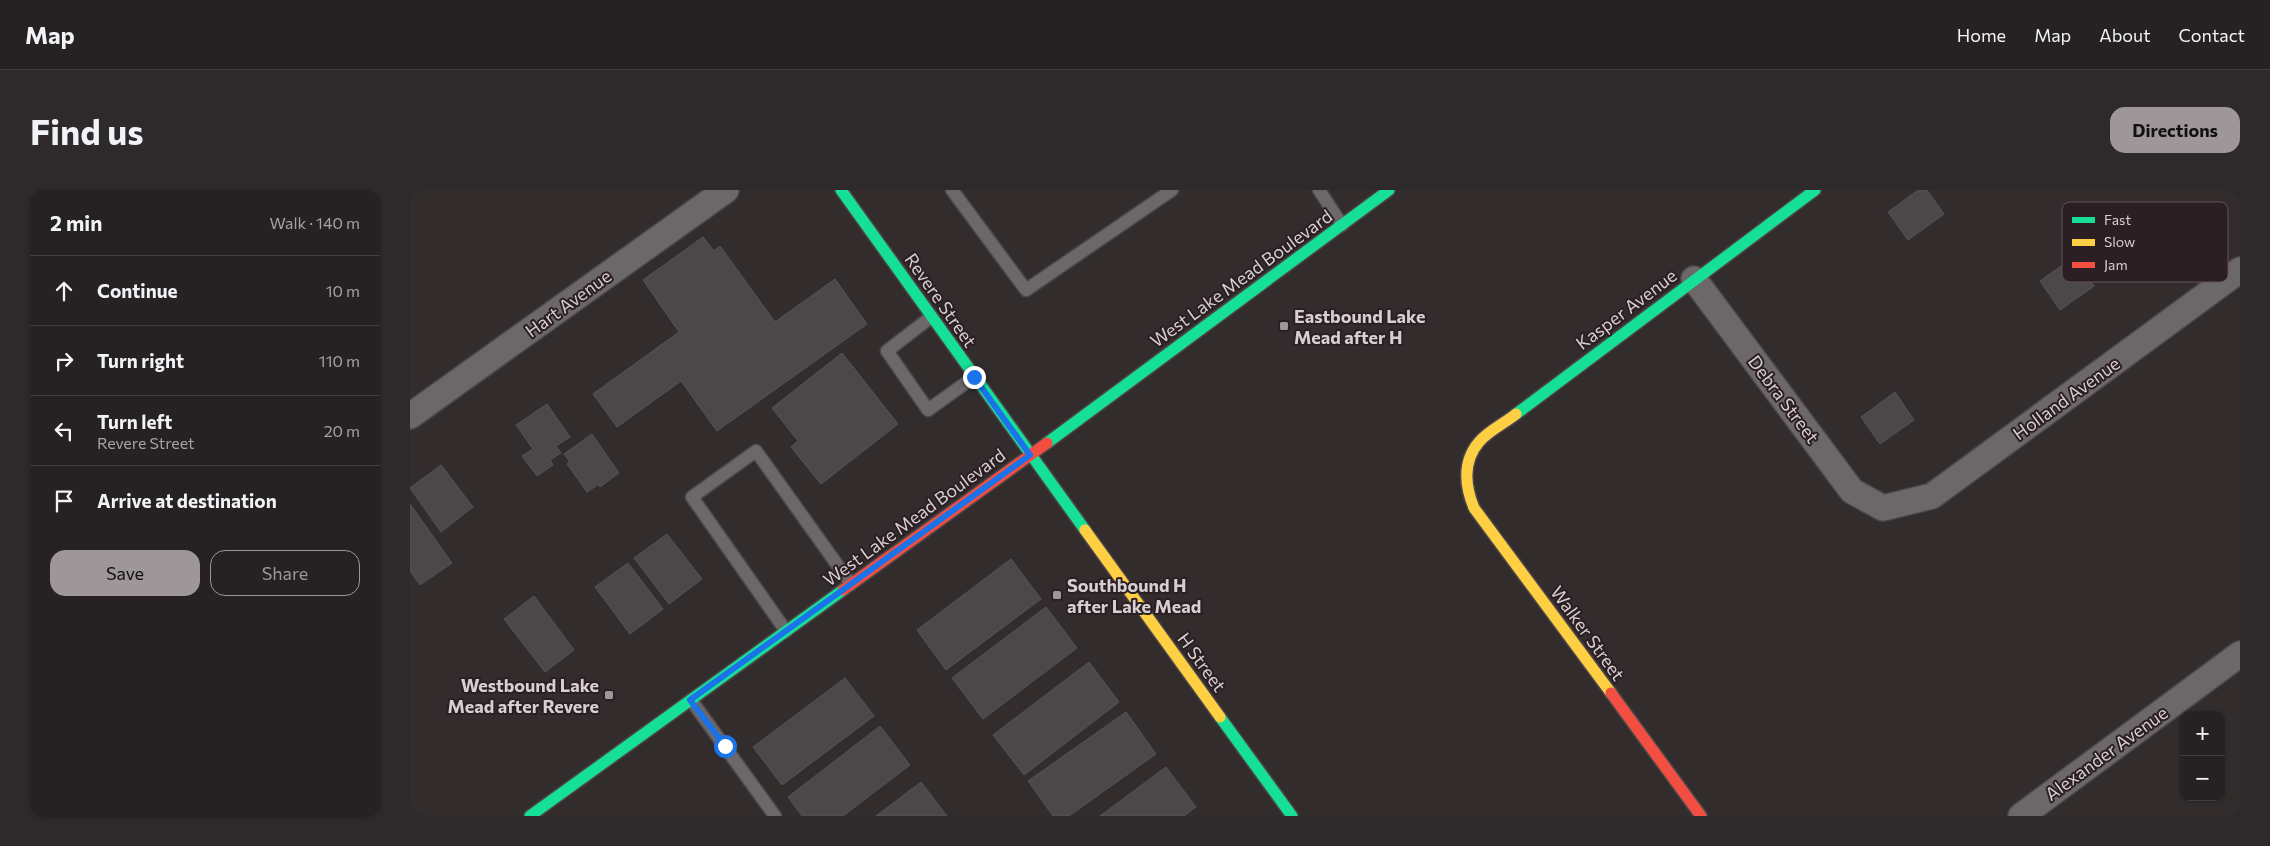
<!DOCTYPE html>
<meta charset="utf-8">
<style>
body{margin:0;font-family:Commissioner,sans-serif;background:#2e292a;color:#f1f3f6}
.controls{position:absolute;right:15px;bottom:15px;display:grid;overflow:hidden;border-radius:10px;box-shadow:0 1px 4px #0004}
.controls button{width:45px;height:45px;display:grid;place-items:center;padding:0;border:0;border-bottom:1px solid #423e40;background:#262122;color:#f1f3f6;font:25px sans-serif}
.stop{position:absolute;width:15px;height:15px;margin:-11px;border:4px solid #1a73e8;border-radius:50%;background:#fff}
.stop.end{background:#1a73e8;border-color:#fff;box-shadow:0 1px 5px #0008}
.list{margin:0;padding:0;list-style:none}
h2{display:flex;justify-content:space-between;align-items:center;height:65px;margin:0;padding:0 20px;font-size:21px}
h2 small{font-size:16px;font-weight:400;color:#a4a3a5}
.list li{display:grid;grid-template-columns:32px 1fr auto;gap:15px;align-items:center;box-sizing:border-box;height:70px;padding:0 20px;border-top:1px solid #423e40}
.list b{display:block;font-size:19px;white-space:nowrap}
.list p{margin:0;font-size:16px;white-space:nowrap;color:#a4a3a5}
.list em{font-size:16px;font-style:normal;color:#a4a3a5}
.actions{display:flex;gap:10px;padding:15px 20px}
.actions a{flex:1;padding:11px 0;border:1px solid #9e9698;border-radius:15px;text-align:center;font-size:18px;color:#9e9698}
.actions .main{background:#9e9698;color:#111}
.icon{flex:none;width:28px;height:28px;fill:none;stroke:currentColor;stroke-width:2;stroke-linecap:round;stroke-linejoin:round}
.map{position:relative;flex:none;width:1830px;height:626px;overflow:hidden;border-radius:15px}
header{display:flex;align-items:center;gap:30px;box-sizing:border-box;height:70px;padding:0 25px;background:#262122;border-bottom:1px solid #423e40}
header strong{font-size:24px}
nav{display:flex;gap:28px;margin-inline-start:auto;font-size:18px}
.intro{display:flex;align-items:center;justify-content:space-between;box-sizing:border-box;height:120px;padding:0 30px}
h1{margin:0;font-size:35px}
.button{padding:12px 22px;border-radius:15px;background:#9e9698;color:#111;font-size:18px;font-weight:700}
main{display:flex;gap:30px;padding:0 30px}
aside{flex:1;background:#262122;border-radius:15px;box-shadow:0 1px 4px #0004}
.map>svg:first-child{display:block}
</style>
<header>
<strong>Map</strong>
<nav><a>Home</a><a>Map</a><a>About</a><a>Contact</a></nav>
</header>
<div class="intro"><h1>Find us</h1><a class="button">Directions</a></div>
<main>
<aside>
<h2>2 min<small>Walk · 140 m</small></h2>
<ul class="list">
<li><svg class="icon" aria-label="ahead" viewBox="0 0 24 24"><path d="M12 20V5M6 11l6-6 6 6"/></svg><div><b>Continue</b></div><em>10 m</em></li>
<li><svg class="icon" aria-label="right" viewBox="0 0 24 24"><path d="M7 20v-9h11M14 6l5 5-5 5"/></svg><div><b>Turn right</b></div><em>110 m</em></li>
<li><svg class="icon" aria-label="left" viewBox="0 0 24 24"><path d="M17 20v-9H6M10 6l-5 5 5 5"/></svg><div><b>Turn left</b><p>Revere Street</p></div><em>20 m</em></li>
<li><svg class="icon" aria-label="arrive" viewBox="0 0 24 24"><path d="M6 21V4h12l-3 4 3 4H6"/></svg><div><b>Arrive at destination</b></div></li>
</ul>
<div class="actions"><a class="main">Save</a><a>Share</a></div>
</aside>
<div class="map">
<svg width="1830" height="626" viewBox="0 0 1830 626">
<rect width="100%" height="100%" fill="#322c2d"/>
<path fill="#4c4748" stroke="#585354" d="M 1508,0 L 1517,0 L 1534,24 L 1498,50 L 1478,22 Z
M 293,47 L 304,61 L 310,56 L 365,132 L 425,89 L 457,134 L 307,241 L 271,191 L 207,237 L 183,204 L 269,142 L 233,90 Z
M 1664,67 L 1684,96 L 1650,120 L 1630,91 Z
M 432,163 L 488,234 L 411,294 L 381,257 L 388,251 L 362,218 Z
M 1485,202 L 1504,230 L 1470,254 L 1451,227 Z
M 137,214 L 160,247 L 146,256 L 151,263 L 140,270 L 143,275 L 127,286 L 112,266 L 123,259 L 106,235 Z
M 182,244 L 209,283 L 190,297 L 189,294 L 177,302 L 157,274 L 160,272 L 154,264 Z
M 31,275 L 63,317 L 31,342 L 0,298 Z
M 0,314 L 42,373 L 10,395 L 0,381 Z
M 257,344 L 292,389 L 259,414 L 224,368 Z
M 601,369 L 631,409 L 536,480 L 507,440 Z
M 218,373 L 253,419 L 220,444 L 185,397 Z
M 124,406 L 164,460 L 135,482 L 94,429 Z
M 636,417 L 667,458 L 573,529 L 542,488 Z
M 679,472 L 709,512 L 614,585 L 583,545 Z
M 435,488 L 464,526 L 372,595 L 343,557 Z
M 716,522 L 746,564 L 659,626 L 643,626 L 618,591 Z
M 470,536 L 500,575 L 433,626 L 392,626 L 378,607 Z
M 756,577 L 786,617 L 774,626 L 690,626 Z
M 511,592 L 537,626 L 466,626 Z"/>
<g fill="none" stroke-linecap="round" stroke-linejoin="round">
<g stroke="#4c4748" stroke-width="15">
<path id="lane" d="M 542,0 L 616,100 L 762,0
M 909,0 L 932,35
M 521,127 L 477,161 L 518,220 L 564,187
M 376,441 L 282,307 L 346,261 L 441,394
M 281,510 L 365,626"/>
</g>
<g stroke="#4c4748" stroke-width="28">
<path id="street" d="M 1284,89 L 1442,301 L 1473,318 L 1522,306 L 1830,80
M 0,226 L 316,0
M 1611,626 L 1830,464"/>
</g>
<g stroke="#4c4748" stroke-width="14">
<path id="fast" d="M 431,0 L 675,340
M 1106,224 L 1405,0
M 637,253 L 979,0
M 810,527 L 882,626
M 120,626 L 433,400"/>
</g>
<g stroke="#4c4748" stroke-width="14">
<path id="slow" d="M 1106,224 C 1095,233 1078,241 1069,252 C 1052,272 1055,296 1064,318 L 1201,503
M 675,340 L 810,527"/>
</g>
<g stroke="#4c4748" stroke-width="14">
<path id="jam" d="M 433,400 L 637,253
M 1201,503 L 1291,626"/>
</g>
<use href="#lane" stroke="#6c6869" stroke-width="12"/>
<use href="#street" stroke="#6c6869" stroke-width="25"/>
<use href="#fast" stroke="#16e098" stroke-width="11"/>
<use href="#slow" stroke="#ffcf43" stroke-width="11"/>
<use href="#jam" stroke="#f24e42" stroke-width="11"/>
</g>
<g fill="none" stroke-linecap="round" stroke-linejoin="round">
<path stroke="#1a73e8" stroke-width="6" d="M 315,556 L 280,510 L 620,265 L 564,187"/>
</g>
<g fill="#9e9698" stroke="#2b1f23" stroke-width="2">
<rect x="869" y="131" width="10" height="10" rx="2.5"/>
<rect x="642" y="400" width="10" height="10" rx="2.5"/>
<rect x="194" y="500" width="10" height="10" rx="2.5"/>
</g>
<g text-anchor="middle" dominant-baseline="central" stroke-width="4" stroke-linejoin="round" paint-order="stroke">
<g font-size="18" fill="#d8cfd1" stroke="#2b1f23">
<text transform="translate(831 88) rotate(-36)">West Lake Mead Boulevard</text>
<text transform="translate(531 110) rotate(55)">Revere Street</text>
<text transform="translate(158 113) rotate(-36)">Hart Avenue</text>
<text transform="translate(1216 119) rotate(-37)">Kasper Avenue</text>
<text transform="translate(1656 208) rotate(-36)">Holland Avenue</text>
<text transform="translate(1374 209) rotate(53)">Debra Street</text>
<text transform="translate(504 327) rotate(-36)">West Lake Mead Boulevard</text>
<text transform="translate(1178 443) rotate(54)">Walker Street</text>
<text transform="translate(792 472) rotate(54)">H Street</text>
<text transform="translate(1696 563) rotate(-36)">Alexander Avenue</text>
</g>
<g font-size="18" font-weight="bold" fill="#d8cfd1" stroke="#2b1f23" text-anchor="start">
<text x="884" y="126">Eastbound Lake<tspan x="884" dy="21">Mead after H</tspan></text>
<text x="657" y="395">Southbound H<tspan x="657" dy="21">after Lake Mead</tspan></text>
<text x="189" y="495" text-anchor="end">Westbound Lake<tspan x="189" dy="21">Mead after Revere</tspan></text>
</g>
</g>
<rect x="1652" y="12" width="166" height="80" rx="8" fill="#2b1f23" stroke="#5f5457" stroke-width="1"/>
<rect x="1662" y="27" width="23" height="6" fill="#16e098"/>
<rect x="1662" y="49" width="23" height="7" fill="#ffcf43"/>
<rect x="1662" y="72" width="23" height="6" fill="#f24e42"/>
<g font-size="14" fill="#d8cfd1">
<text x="1694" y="35">Fast</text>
<text x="1694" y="57">Slow</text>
<text x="1694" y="80">Jam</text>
</g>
</svg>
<div class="controls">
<button>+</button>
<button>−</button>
</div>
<div class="stop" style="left:315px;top:556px"></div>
<div class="stop end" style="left:564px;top:187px"></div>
</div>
</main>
